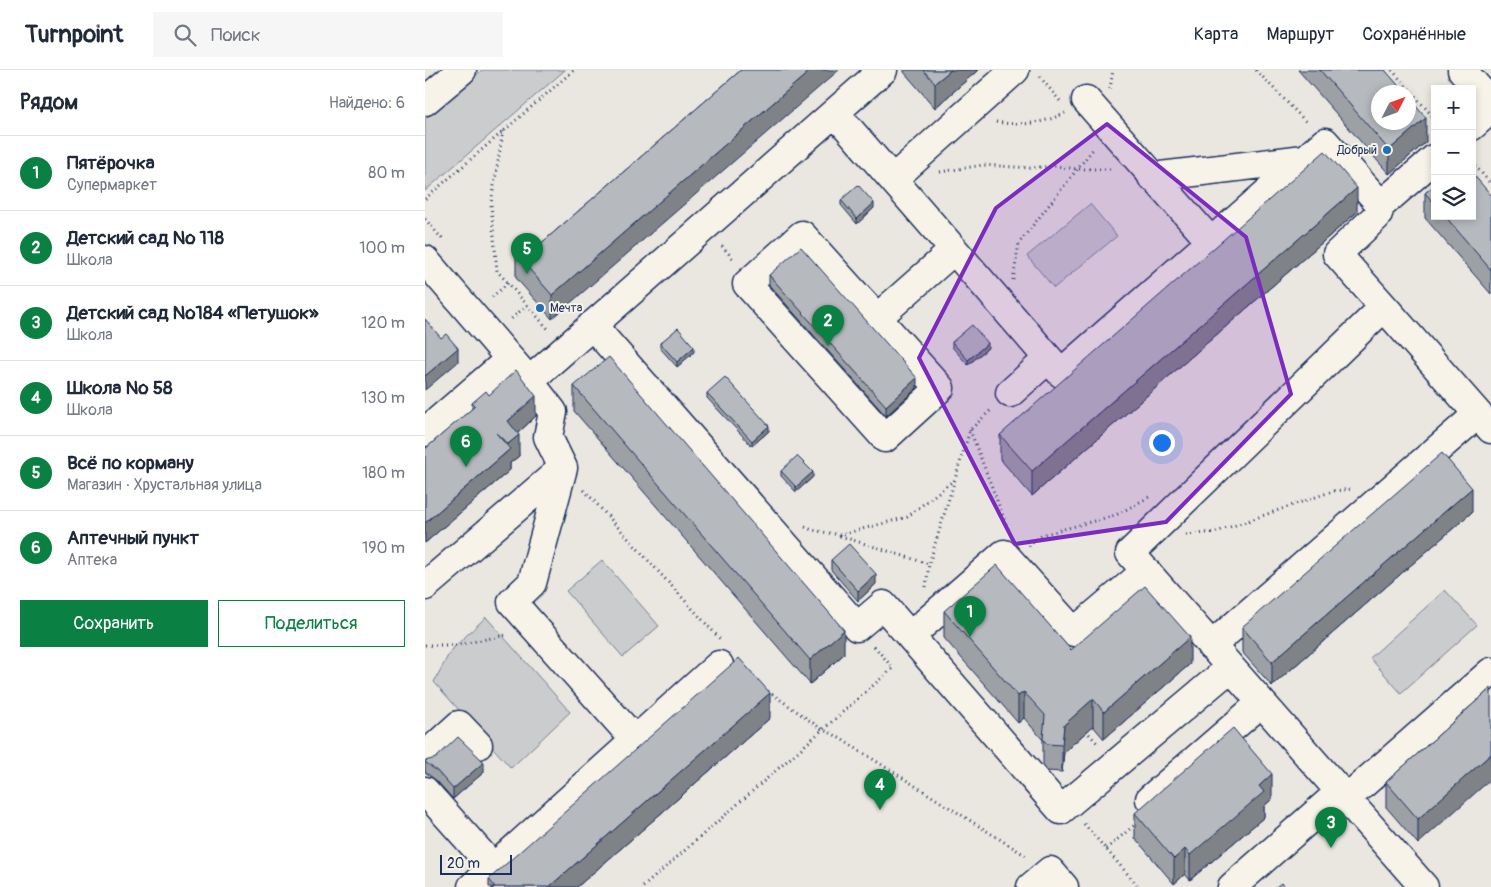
<!DOCTYPE html>
<html lang="ru">
<meta charset="utf-8">
<style>
body{margin:0;font-family:Pangolin,sans-serif;background:#f6f6f7;color:#1f2937}
.controls{position:absolute;right:15px;top:15px;display:grid;overflow:hidden;border-radius:0px;box-shadow:0 2px 8px #0003}
.controls button{width:45px;height:45px;display:grid;place-items:center;padding:0;border:0;border-bottom:1px solid #e0e1e3;background:#fff;color:#1f2937;font:25px sans-serif}
.compass{position:absolute;left:946px;top:15px;width:45px;height:45px;border-radius:50%;background:#fff;box-shadow:0 2px 8px #0003;rotate:48deg}
.scale{position:absolute;left:15px;bottom:12px;width:72px;box-sizing:border-box;padding-left:5px;border:2px solid #1b2f5e;border-top:0;font-size:14px;line-height:18px;white-space:nowrap;color:#1b2f5e;-webkit-text-stroke:4px #f7f3e8;paint-order:stroke}
.you{position:absolute;left:736px;top:372px;width:18px;height:18px;margin:-12px;border:4px solid #fff;border-radius:50%;background:#1a73e8;box-shadow:0 0 0 8px #1a73e833}
.badge{display:grid;place-items:center;width:32px;height:32px;border-radius:50%;background:#0b8043;color:#fff;font-size:16px;font-weight:700}
.pin{position:absolute;translate:-50% -41px;filter:drop-shadow(0 1px 2px #0008)}
.pin::after{content:'';position:absolute;top:26px;width:18px;height:15px;background:inherit;clip-path:polygon(0 0,100% 0,50% 100%)}
.list{margin:0;padding:0;list-style:none}
h2{display:flex;justify-content:space-between;align-items:center;height:65px;margin:0;padding:0 20px;font-size:21px}
h2 small{font-size:16px;font-weight:400;color:#747a83}
.list li{display:grid;grid-template-columns:32px 1fr auto;gap:15px;align-items:center;box-sizing:border-box;height:75px;padding:0 20px;border-top:1px solid #e0e1e3}
.list b{display:block;font-size:19px;white-space:nowrap}
.list p{margin:0;font-size:16px;white-space:nowrap;color:#747a83}
.list em{font-size:16px;font-style:normal;color:#747a83}
.actions{display:flex;gap:10px;padding:15px 20px}
.actions a{flex:1;padding:11px 0;border:1px solid #0b8043;border-radius:0px;text-align:center;font-size:18px;color:#0b8043}
.actions .main{background:#0b8043;color:#fff}
.icon{flex:none;width:28px;height:28px;fill:none;stroke:currentColor;stroke-width:2;stroke-linecap:round;stroke-linejoin:round}
.map{position:relative;flex:none;width:1066px;height:817px;overflow:hidden}
header{display:flex;align-items:center;gap:30px;box-sizing:border-box;height:70px;padding:0 25px;background:#fff;border-bottom:1px solid #e0e1e3}
header strong{font-size:24px}
nav{display:flex;gap:28px;margin-inline-start:auto;font-size:18px}
.search{width:350px;height:45px;background:#f6f6f7;display:flex;align-items:center;gap:12px;box-sizing:border-box;padding:0 18px;border-radius:0px;color:#747a83;font-size:19px}
main{display:flex}
aside{flex:1;background:#fff}
.map>svg:first-child{display:block}
</style>
<header>
<strong>Turnpoint</strong>
<div class="search"><svg class="icon" aria-label="search" viewBox="0 0 24 24"><circle cx="10" cy="10" r="6"/><path d="M15 15l6 6"/></svg>Поиск</div>
<nav><a>Карта</a><a>Маршрут</a><a>Сохранённые</a></nav>
</header>
<main>
<aside>
<h2>Рядом<small>Найдено: 6</small></h2>
<ul class="list">
<li><span class="badge">1</span><div><b>Пятёрочка</b><p>Супермаркет</p></div><em>80 m</em></li>
<li><span class="badge">2</span><div><b>Детский сад № 118</b><p>Школа</p></div><em>100 m</em></li>
<li><span class="badge">3</span><div><b>Детский сад №184 «Петушок»</b><p>Школа</p></div><em>120 m</em></li>
<li><span class="badge">4</span><div><b>Школа № 58</b><p>Школа</p></div><em>130 m</em></li>
<li><span class="badge">5</span><div><b>Всё по корману</b><p>Магазин · Хрустальная улица</p></div><em>180 m</em></li>
<li><span class="badge">6</span><div><b>Аптечный пункт</b><p>Аптека</p></div><em>190 m</em></li>
</ul>
<div class="actions"><a class="main">Сохранить</a><a>Поделиться</a></div>
</aside>
<div class="map">
<svg width="1066" height="817" viewBox="0 0 1066 817">
<rect width="100%" height="100%" fill="#eae7e0"/>
<filter id="ink" filterUnits="userSpaceOnUse"><feTurbulence type="fractalNoise" baseFrequency=".02" numOctaves="2"/><feDisplacementMap in="SourceGraphic" scale="10" xChannelSelector="R" yChannelSelector="G"/><feConvolveMatrix kernelMatrix="1 2 1 2 8 2 1 2 1" color-interpolation-filters="sRGB"/></filter>
<g filter="url(#ink)">
<path fill="#cbcccd" stroke="#737e96" d="M 57,0 L 140,0 L 0,121 L 0,49 Z
M 665,134 L 692,166 L 629,218 L 602,186 Z
M 177,490 L 234,556 L 198,587 L 141,521 Z
M 1020,520 L 1052,555 L 976,623 L 945,588 Z
M 61,547 L 145,642 L 86,698 L 9,612 L 26,580 Z"/>
<g fill="none" stroke-linecap="round" stroke-linejoin="round">
<g stroke="#1b2f5e" stroke-width="31">
<path id="minor" d="M 1037,0 L 1066,33
M 661,30 L 787,173
M 410,43 L 636,303 L 900,72 L 956,135
M 1047,56 L 1066,39
M 727,107 L 879,89
M 468,109 L 590,0
M 377,165 L 515,318 L 460,368 L 322,214 Z
M 0,190 L 85,289 L 0,362
M 959,237 L 1066,359
M 452,248 L 529,180
M 167,255 L 432,557 L 458,535 L 636,740 L 805,598
M 85,289 L 104,311 L 458,0
M 104,311 L 128,342 L 123,367 L 138,398 L 107,513 L 87,532 L 210,670
M 585,323 L 623,289
M 0,516 L 138,398
M 485,566 L 579,484 L 649,562 L 721,501
M 786,576 L 1053,344
M 0,686 L 34,655 L 53,675
M 0,721 L 68,797
M 725,729 L 836,633
M 921,729 L 1066,602
M 47,817 L 294,595
M 606,817 L 625,801 L 639,817
M 807,817 L 915,722
M 999,817 L 705,483 L 959,237 L 912,184 L 952,146 L 956,135 L 1010,88"/>
</g>
<g stroke="#1b2f5e" stroke-width="31">
<path id="major" d="M 0,31 L 37,0"/>
</g>
<path stroke="#1b2f5e" stroke-width="3" stroke-dasharray="1 4" stroke-linecap="butt" d="M 831,0 L 883,54
M 967,0 L 1010,49
M 615,7 L 635,31
M 685,19 L 688,0
M 571,52 C 596,56 617,54 640,43
M 78,61 L 66,134 L 72,201 L 83,213
M 1047,92 L 1066,114
M 515,102 L 558,95 L 606,98 L 631,96 L 652,99 L 688,99
M 0,129 L 149,0
M 0,149 L 18,170
M 297,176 L 309,190
M 588,210 L 594,173 L 669,78
M 67,227 L 83,213 L 102,235 L 85,250
M 102,235 L 125,261
M 545,360 L 583,459
M 159,420 L 295,569
M 380,457 L 387,460 L 415,465 L 482,447 L 529,410
M 761,465 L 791,462 L 908,421 L 927,419
M 415,466 L 504,494
M 604,476 L 617,465 L 691,445 L 724,427
M 501,517 L 504,494 L 545,360 L 567,339
M 0,575 L 32,575 L 81,565
M 343,621 L 398,660 L 408,664 L 603,787
M 664,664 L 674,675
M 659,754 L 714,817
M 681,779 L 712,753
M 218,817 L 468,598 L 449,576"/>
<use href="#minor" stroke="#f7f3e8" stroke-width="28"/>
<use href="#major" stroke="#f7f3e8" stroke-width="28"/>
</g>
<path fill="#9da0a4" stroke="#1b2f5e" d="M 316,0 L 127,249 L 91,208 L 91,184 L 113,176 Z
M 479,0 L 553,0 L 510,38 L 479,2 Z
M 873,0 L 960,0 L 1001,72 L 964,104 Z
M 1010,115 L 1010,146 L 1047,146 L 1066,125 L 1066,224 L 1000,148 L 1000,123 Z
M 416,130 L 449,138 L 432,154 L 416,135 Z
M 932,142 L 607,426 L 575,389 L 575,365 Z
M 344,205 L 492,318 L 461,346 L 344,215 Z
M 527,272 L 563,278 L 543,295 L 527,277 Z
M 235,273 L 269,282 L 252,297 L 235,278 Z
M 149,316 L 419,584 L 385,614 L 149,341 Z
M 282,323 L 344,361 L 327,376 L 282,328 Z
M 47,333 L 111,346 L 92,364 L 94,386 L 85,393 L 85,400 L 0,473 L 0,379 L 47,339 Z
M 356,401 L 388,407 L 371,422 L 356,406 Z
M 1047,442 L 847,616 L 817,582 L 817,557 Z
M 406,490 L 451,514 L 433,531 L 406,500 Z
M 519,541 L 646,580 L 765,594 L 679,669 L 668,656 L 639,682 L 637,702 L 622,701 L 618,695 L 618,670 L 599,648 L 593,653 L 519,568 Z
M 1066,618 L 993,774 L 961,737 L 961,712 Z
M 345,648 L 152,817 L 64,817 L 64,809 Z
M 0,691 L 59,702 L 28,729 L 12,711 L 0,702 Z
M 847,729 L 839,736 L 839,747 L 765,810 L 760,804 L 749,814 L 710,768 L 710,743 Z"/>
<path fill="#7f8286" stroke="#1b2f5e" d="M 386,0 L 414,0 L 127,249 L 127,225 Z
M 526,0 L 553,0 L 510,38 L 510,13 Z
M 1001,48 L 1001,72 L 964,104 L 964,80 Z
M 932,118 L 932,142 L 607,426 L 607,401 Z
M 449,133 L 449,138 L 432,154 L 432,149 Z
M 563,273 L 563,278 L 543,295 L 543,290 Z
M 269,277 L 269,282 L 252,297 L 252,292 Z
M 33,278 L 33,292 L 0,320 L 0,306 Z
M 492,308 L 492,318 L 461,346 L 461,336 Z
M 111,326 L 111,346 L 83,372 L 83,351 Z
M 344,356 L 344,361 L 327,376 L 327,371 Z
M 94,365 L 94,386 L 85,393 L 85,400 L 0,473 L 0,453 L 83,381 L 83,374 Z
M 388,402 L 388,407 L 371,422 L 371,417 Z
M 1047,418 L 1047,442 L 847,616 L 847,592 Z
M 451,504 L 451,514 L 433,531 L 433,521 Z
M 419,560 L 419,584 L 385,614 L 385,590 Z
M 765,567 L 765,594 L 679,669 L 679,642 Z
M 599,622 L 599,648 L 593,653 L 593,626 Z
M 345,623 L 345,648 L 152,817 L 124,817 Z
M 668,629 L 668,656 L 639,682 L 637,702 L 637,675 L 639,655 Z
M 1066,684 L 1066,709 L 993,774 L 993,749 Z
M 59,692 L 59,702 L 28,729 L 28,719 Z
M 847,704 L 847,729 L 839,736 L 839,747 L 765,810 L 765,785 L 834,716 Z
M 760,779 L 760,804 L 749,814 L 749,789 Z"/>
<path fill="#b6babf" stroke="#1b2f5e" d="M 316,0 L 386,0 L 127,225 L 91,184 L 107,169 L 113,176 Z
M 498,0 L 526,0 L 510,13 Z
M 895,0 L 960,0 L 979,22 L 954,22 L 954,52 L 984,52 L 984,28 L 1001,48 L 964,80 Z
M 900,81 L 932,118 L 607,401 L 575,365 Z
M 1047,103 L 1066,125 L 1066,200 L 1020,146 L 1047,146 Z
M 433,115 L 449,133 L 432,149 L 416,130 Z
M 1010,115 L 1010,134 L 1000,123 Z
M 376,177 L 492,308 L 461,336 L 344,205 Z
M 0,249 L 16,268 L 21,264 L 33,278 L 0,306 Z
M 547,255 L 563,273 L 543,290 L 527,272 Z
M 253,258 L 269,277 L 252,292 L 235,273 Z
M 184,287 L 419,560 L 385,590 L 149,316 Z
M 91,300 L 111,326 L 83,351 L 94,365 L 83,374 L 71,363 L 85,379 L 0,453 L 0,379 L 50,336 L 47,333 L 61,321 L 64,325 Z
M 300,307 L 344,356 L 327,371 L 282,323 Z
M 1017,383 L 1047,418 L 847,592 L 817,557 Z
M 372,386 L 388,402 L 371,417 L 356,401 Z
M 424,474 L 451,504 L 433,521 L 406,490 Z
M 572,495 L 646,580 L 720,516 L 765,567 L 679,642 L 668,629 L 639,655 L 637,675 L 622,674 L 618,669 L 620,645 L 599,622 L 593,626 L 519,541 Z
M 314,588 L 345,623 L 124,817 L 70,817 L 64,809 Z
M 1066,618 L 1066,684 L 993,749 L 961,712 Z
M 808,658 L 847,704 L 834,716 L 839,722 L 765,785 L 760,779 L 749,789 L 710,743 Z
M 33,667 L 59,692 L 28,719 L 12,701 L 0,692 L 0,691 L 11,688 Z
M 856,813 L 859,817 L 851,817 Z"/>
</g>
<path fill="#7b2cbf" fill-opacity="0.2" stroke="#7b2cbf" stroke-width="4" stroke-linejoin="round" d="M 682,54 L 821,167 L 866,324 L 741,452 L 590,474 L 494,288 L 571,138 Z"/>
<g fill="#1f6fb2" stroke="#f7f3e8" stroke-width="2">
<circle cx="962" cy="80" r="5"/>
<circle cx="115" cy="238" r="5"/>
</g>
<g text-anchor="middle" dominant-baseline="central" stroke-width="4" stroke-linejoin="round" paint-order="stroke">
<g font-size="12" fill="#1b2f5e" stroke="#f7f3e8" text-anchor="end">
<text x="952" y="80">Добрый</text>
<text x="125" y="238" text-anchor="start">Мечта</text>
</g>
</g>
</svg>
<div class="controls">
<button>+</button>
<button>−</button>
<button><svg class="icon" aria-label="layers" viewBox="0 0 24 24"><path d="M12 4l9 5-9 5-9-5zM3 14l9 5 9-5"/></svg></button>
</div>
<svg class="compass" viewBox="-18 -18 36 36"><path d="M0-13l5 13h-10z" fill="#e53935"/><path d="M0 13l5-13h-10z" fill="#747a83"/></svg>
<div class="scale">20 m</div>
<div class="you"></div>
<div class="pin badge" style="left:545px;top:567px">1</div>
<div class="pin badge" style="left:403px;top:276px">2</div>
<div class="pin badge" style="left:906px;top:778px">3</div>
<div class="pin badge" style="left:455px;top:740px">4</div>
<div class="pin badge" style="left:102px;top:204px">5</div>
<div class="pin badge" style="left:41px;top:397px">6</div>
</div>
</main>
